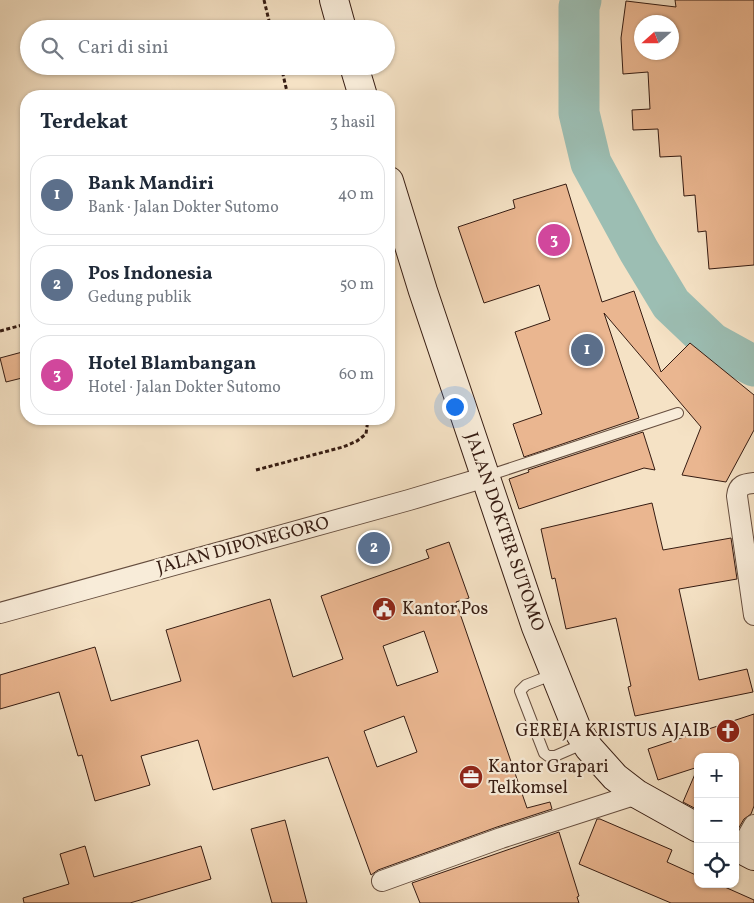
<!DOCTYPE html>
<html lang="id">
<meta charset="utf-8">
<style>
body{margin:0;font-family:Vollkorn,serif;background:#f6f6f7;color:#1f2937}
.controls{position:absolute;right:15px;bottom:15px;display:grid;overflow:hidden;border-radius:10px;box-shadow:0 1px 4px #0004}
.controls button{width:45px;height:45px;display:grid;place-items:center;padding:0;border:0;border-bottom:1px solid #e0e1e3;background:#fff;color:#1f2937;font:25px sans-serif}
.compass{position:absolute;left:634px;top:15px;width:45px;height:45px;border-radius:50%;background:#fff;box-shadow:0 1px 4px #0004;rotate:249deg}
.you{position:absolute;left:454px;top:406px;width:18px;height:18px;margin:-12px;border:4px solid #fff;border-radius:50%;background:#1a73e8;box-shadow:0 0 0 8px #1a73e833}
.badge{display:grid;place-items:center;width:32px;height:32px;border-radius:50%;background:#111827;color:#fff;font-size:16px;font-weight:700}
.pin{position:absolute;translate:-50% -50%;border:2px solid #fff;box-shadow:0 1px 5px #0006}
.list{margin:0;padding:0;list-style:none}
h2{display:flex;justify-content:space-between;align-items:center;height:65px;margin:0;padding:0 20px;font-size:21px}
h2 small{font-size:16px;font-weight:400;color:#747a83}
.list li{display:grid;grid-template-columns:32px 1fr auto;gap:15px;align-items:center;box-sizing:border-box;height:80px;margin:0 10px 10px;padding:0 10px;border:1px solid #e0e1e3;border-radius:20px}
.list b{display:block;font-size:19px;white-space:nowrap}
.list p{margin:0;font-size:16px;white-space:nowrap;color:#747a83}
.list em{font-size:16px;font-style:normal;color:#747a83}
.icon{flex:none;width:28px;height:28px;fill:none;stroke:currentColor;stroke-width:2;stroke-linecap:round;stroke-linejoin:round}
.map{position:relative;flex:none;width:754px;height:903px;overflow:hidden}
.search{position:absolute;background:#fff;box-shadow:0 1px 4px #0004;left:20px;top:20px;width:375px;height:55px;display:flex;align-items:center;gap:12px;box-sizing:border-box;padding:0 18px;border-radius:28px;color:#747a83;font-size:19px}
.panel{position:absolute;background:#fff;box-shadow:0 1px 4px #0004;left:20px;top:90px;width:375px;height:335px;border-radius:20px}
.map>svg:first-child{display:block}
</style>
<div class="map">
<svg width="754" height="903" viewBox="0 0 754 903">
<rect width="100%" height="100%" fill="#f5e2c5"/>
<filter id="stains"><feTurbulence type="fractalNoise" baseFrequency=".004" numOctaves="4"/><feColorMatrix values="0 0 0 0 .2 0 0 0 0 .09 0 0 0 0 .02 0 0 0 .5 -.17"/></filter>
<radialGradient id="worn" r=".72"><stop offset=".6" stop-color="#630" stop-opacity="0"/><stop offset="1" stop-color="#630" stop-opacity=".3"/></radialGradient>
<g fill="none" stroke-linecap="round" stroke-linejoin="round">
<path stroke="#9cbeb3" stroke-width="41" d="M 581,0 L 579,7 L 579,113 L 591,163 L 639,251 L 671,304 L 712,343 L 754,366"/>
</g>
<path fill="#eab690" stroke="#361c12" fill-rule="evenodd" d="M 675,0 L 754,0 L 754,265 L 709,269 L 706,231 L 698,232 L 695,195 L 684,196 L 681,156 L 660,157 L 658,129 L 633,130 L 632,110 L 650,109 L 648,72 L 623,74 L 621,38 L 626,1 L 676,7 ZM 642,22 L 672,22 L 672,52 L 642,52 Z
M 566,184 L 602,302 L 634,291 L 661,372 L 690,343 L 754,395 L 754,430 L 726,482 L 682,475 L 701,427 L 604,313 L 639,418 L 524,457 L 513,424 L 542,414 L 515,332 L 550,320 L 539,285 L 484,303 L 458,227 L 515,208 L 513,200 Z
M 26,351 L 26,377 L 6,382 L 0,358 Z
M 643,432 L 655,470 L 644,468 L 519,509 L 509,479 L 529,472 L 528,470 Z
M 652,503 L 663,550 L 731,538 L 737,579 L 679,589 L 699,680 L 747,669 L 753,692 L 635,716 L 628,687 L 631,686 L 616,618 L 566,629 L 555,578 L 552,579 L 541,529 Z
M 449,542 L 469,598 L 456,602 L 527,808 L 550,802 L 552,809 L 497,827 L 378,870 L 371,875 L 328,757 L 213,790 L 198,740 L 141,756 L 150,785 L 95,801 L 82,755 L 78,756 L 59,692 L 0,709 L 0,675 L 95,647 L 111,701 L 181,681 L 166,630 L 270,599 L 293,677 L 343,659 L 321,596 L 429,558 L 426,550 ZM 424,631 L 438,672 L 397,686 L 383,646 ZM 404,716 L 417,752 L 377,767 L 364,731 Z
M 754,714 L 754,806 L 751,814 L 744,819 L 737,831 L 735,831 L 735,757 L 698,757 L 698,810 L 683,802 L 698,767 L 658,780 L 648,749 Z
M 597,819 L 600,819 L 672,850 L 667,862 L 698,876 L 698,884 L 718,884 L 754,900 L 754,903 L 671,903 L 579,864 Z
M 285,820 L 307,903 L 272,903 L 251,829 Z
M 559,832 L 579,896 L 577,897 L 579,903 L 420,903 L 412,883 Z
M 85,846 L 94,877 L 201,846 L 211,879 L 130,903 L 24,903 L 23,898 L 69,884 L 60,854 Z"/>
<g fill="none" stroke-linecap="round" stroke-linejoin="round">
<g stroke="#664e3f" stroke-width="12">
<path id="lane" d="M 487,476 L 678,413
M 554,674 L 526,685 L 520,691 L 544,753 L 548,756 L 555,756 L 585,743"/>
</g>
<g stroke="#664e3f" stroke-width="22">
<path id="street" d="M 754,483 C 744,484 738,485 737,496 L 754,615
M 0,613 L 409,500 L 486,477
M 741,848 L 754,825
M 382,881 L 501,838 L 637,794"/>
</g>
<g stroke="#361c12" stroke-width="30">
<path id="secondary" d="M 334,0 L 342,29
M 354,66 L 363,96
M 389,181 L 423,291 L 536,627 L 577,729 L 589,748 L 615,777 L 637,794 L 698,828
M 735,846 L 754,856"/>
</g>
<path stroke="#361c12" stroke-width="3" stroke-dasharray="4 2.5" stroke-linecap="butt" d="M 264,0 L 271,29
M 281,66 L 288,96
M 0,331 L 26,324
M 256,470 L 343,447 L 357,441 L 366,434 L 368,419"/>
<use href="#lane" stroke="#f8ecd9" stroke-width="10"/>
<use href="#street" stroke="#f8ecd9" stroke-width="20"/>
<use href="#secondary" stroke="#f8ecd9" stroke-width="28"/>
</g>
<defs>
<g id="civic-disc" transform="scale(1.25)"><circle r="9.5" fill="#8f2418" stroke="#f8ecd9"/><path d="M-.6-6.5H3V-4.5H.6V-3L4-1V1h2V6H-6V1h2V-1L-.6-3ZM-1.2 2.5V6h2.4V2.5Z" fill="#fff"/></g>
<g id="church-disc" transform="scale(1.25)"><circle r="9.5" fill="#8f2418" stroke="#f8ecd9"/><path d="M-1.2-6h2.4v3.5h3.3v2.4h-3.3V6h-2.4V-.1h-3.3v-2.4h3.3Z" fill="#fff"/></g>
<g id="office-disc" transform="scale(1.25)"><circle r="9.5" fill="#8f2418" stroke="#f8ecd9"/><path d="M-6-3h4V-5.5h4V-3h4V5H-6ZM-1-4.5V-3h2v-1.5ZM-6 0V1H6V0Z" fill="#fff"/></g>
</defs>
<g fill-rule="evenodd">
<use href="#civic-disc" x="384" y="609"/>
<use href="#church-disc" x="728" y="731"/>
<use href="#office-disc" x="471" y="777"/>
</g>
<g text-anchor="middle" dominant-baseline="central" stroke-width="4.5" stroke-linejoin="round" paint-order="stroke">
<g font-size="18" fill="#361c12" stroke="#f8ecd9">
<text transform="translate(504 532) rotate(71)">JALAN DOKTER SUTOMO</text>
<text transform="translate(243 546) rotate(-15)">JALAN DIPONEGORO</text>
</g>
<g font-size="18" fill="#361c12" stroke="#f8ecd9" text-anchor="start">
<text x="402" y="609">Kantor Pos</text>
<text x="710" y="731" text-anchor="end">GEREJA KRISTUS AJAIB</text>
<text x="488" y="767">Kantor Grapari<tspan x="488" dy="21">Telkomsel</tspan></text>
</g>
</g>
<rect width="100%" height="100%" filter="url(#stains)"/>
<rect width="100%" height="100%" fill="url(#worn)"/>
</svg>
<div class="controls">
<button>+</button>
<button>−</button>
<button><svg class="icon" aria-label="locate" viewBox="0 0 24 24"><circle cx="12" cy="12" r="6"/><path d="M12 2v4M12 18v4M2 12h4M18 12h4"/></svg></button>
</div>
<svg class="compass" viewBox="-18 -18 36 36"><path d="M0-13l5 13h-10z" fill="#e53935"/><path d="M0 13l5-13h-10z" fill="#747a83"/></svg>
<div class="you"></div>
<div class="pin badge" style="left:587px;top:350px;background:#5c6f8a">1</div>
<div class="pin badge" style="left:374px;top:548px;background:#5c6f8a">2</div>
<div class="pin badge" style="left:554px;top:240px;background:#d1479c">3</div>
<div class="search"><svg class="icon" aria-label="search" viewBox="0 0 24 24"><circle cx="10" cy="10" r="6"/><path d="M15 15l6 6"/></svg>Cari di sini</div>
<section class="panel">
<h2>Terdekat<small>3 hasil</small></h2>
<ul class="list">
<li><span class="badge" style="background:#5c6f8a">1</span><div><b>Bank Mandiri</b><p>Bank · Jalan Dokter Sutomo</p></div><em>40 m</em></li>
<li><span class="badge" style="background:#5c6f8a">2</span><div><b>Pos Indonesia</b><p>Gedung publik</p></div><em>50 m</em></li>
<li><span class="badge" style="background:#d1479c">3</span><div><b>Hotel Blambangan</b><p>Hotel · Jalan Dokter Sutomo</p></div><em>60 m</em></li>
</ul>
</section>
</div>
